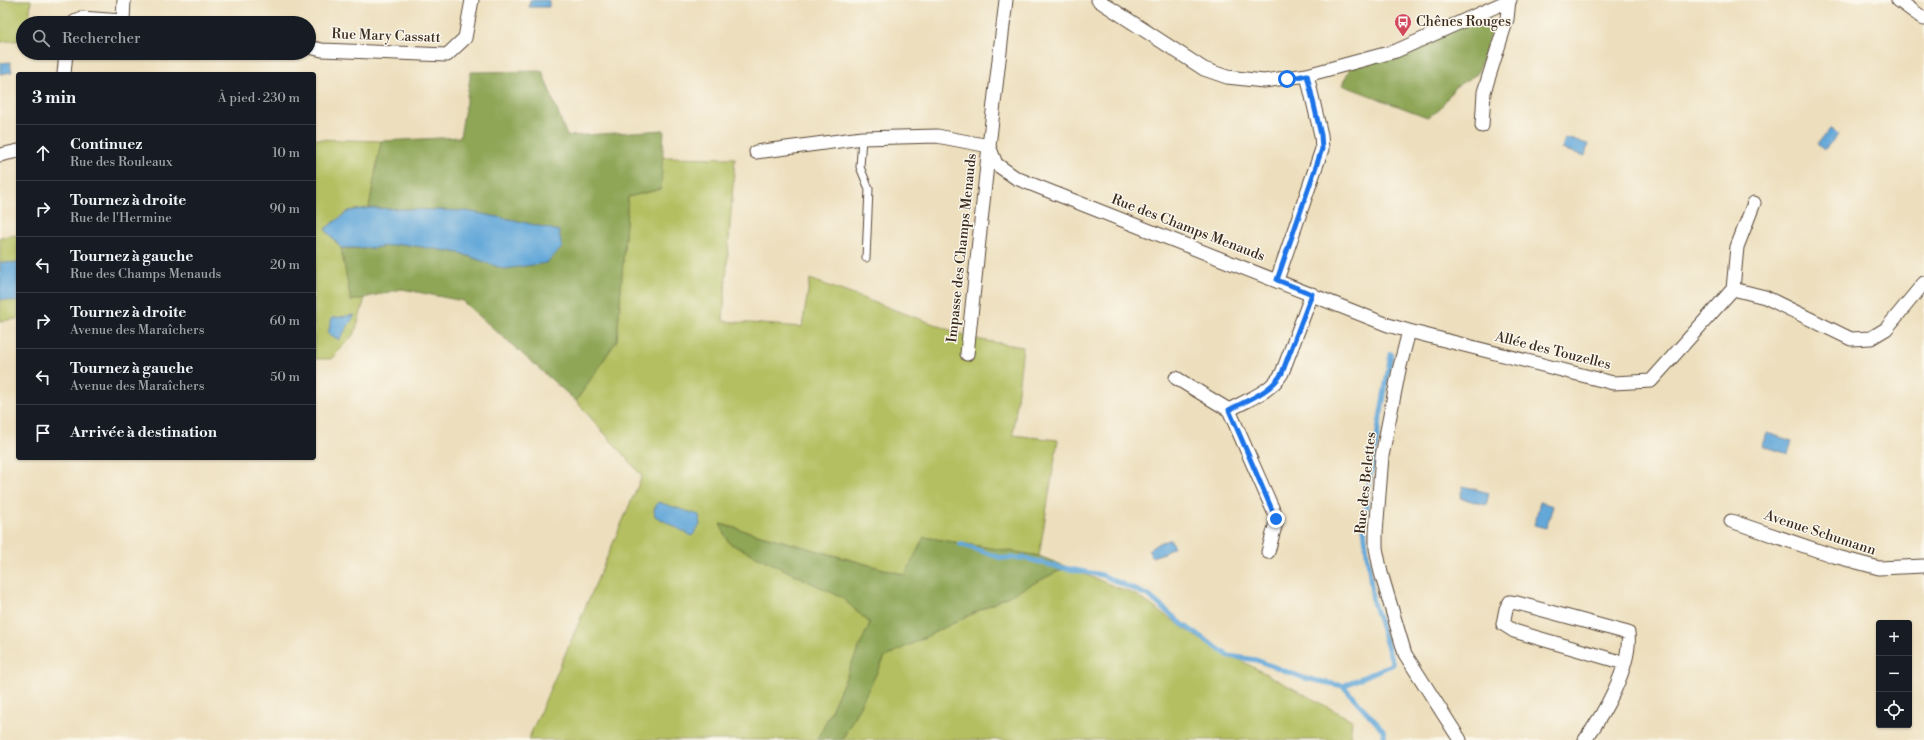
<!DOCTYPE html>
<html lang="fr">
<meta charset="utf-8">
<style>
body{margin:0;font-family:"Libre Bodoni",serif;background:#242831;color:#f1f3f6}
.controls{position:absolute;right:12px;bottom:12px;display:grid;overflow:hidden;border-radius:4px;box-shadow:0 1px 3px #0004}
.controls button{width:36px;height:36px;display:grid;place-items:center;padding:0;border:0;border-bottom:1px solid #363941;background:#171b24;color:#f1f3f6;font:20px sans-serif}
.stop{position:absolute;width:12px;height:12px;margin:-9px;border:3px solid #1a73e8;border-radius:50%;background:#fff}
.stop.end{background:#1a73e8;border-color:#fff;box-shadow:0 1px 4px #0008}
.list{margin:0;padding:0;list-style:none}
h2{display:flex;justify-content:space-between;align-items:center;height:52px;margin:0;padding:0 16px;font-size:17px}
h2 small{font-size:13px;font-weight:400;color:#9ea1a6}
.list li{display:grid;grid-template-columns:26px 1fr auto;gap:12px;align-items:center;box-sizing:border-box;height:56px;padding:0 16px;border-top:1px solid #363941}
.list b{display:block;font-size:15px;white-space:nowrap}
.list p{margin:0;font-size:13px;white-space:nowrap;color:#9ea1a6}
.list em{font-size:13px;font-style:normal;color:#9ea1a6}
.icon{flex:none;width:22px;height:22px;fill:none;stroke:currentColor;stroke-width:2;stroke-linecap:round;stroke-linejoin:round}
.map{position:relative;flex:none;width:1924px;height:740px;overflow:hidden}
.search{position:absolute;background:#171b24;box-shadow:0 1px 3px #0004;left:16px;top:16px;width:300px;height:44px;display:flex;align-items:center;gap:10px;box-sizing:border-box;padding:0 14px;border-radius:22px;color:#9ea1a6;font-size:15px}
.panel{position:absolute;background:#171b24;box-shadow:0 1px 3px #0004;left:16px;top:72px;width:300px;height:388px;border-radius:4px}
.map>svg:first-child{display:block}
</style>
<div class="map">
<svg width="1924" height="740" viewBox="0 0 1924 740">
<rect width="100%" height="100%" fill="#fbf7ec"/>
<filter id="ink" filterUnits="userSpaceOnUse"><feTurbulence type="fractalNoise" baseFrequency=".025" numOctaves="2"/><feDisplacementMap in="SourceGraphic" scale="8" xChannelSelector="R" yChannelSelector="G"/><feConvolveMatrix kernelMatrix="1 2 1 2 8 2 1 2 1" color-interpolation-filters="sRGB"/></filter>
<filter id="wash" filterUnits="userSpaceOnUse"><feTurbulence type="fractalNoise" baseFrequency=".012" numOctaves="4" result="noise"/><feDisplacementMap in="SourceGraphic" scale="16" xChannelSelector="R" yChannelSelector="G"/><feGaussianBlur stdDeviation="0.9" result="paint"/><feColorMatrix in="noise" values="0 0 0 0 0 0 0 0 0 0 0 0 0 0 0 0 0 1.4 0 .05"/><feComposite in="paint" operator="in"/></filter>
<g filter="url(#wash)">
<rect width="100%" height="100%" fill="#eddfbd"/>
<path fill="#b3bf61" stroke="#777440" d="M 0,0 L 31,0 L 29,23 L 23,23 L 23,40 L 0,42 Z
M 314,139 L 381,141 L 369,208 L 349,211 L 325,229 L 341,248 L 351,301 L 365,298 L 355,333 L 331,359 L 314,359 Z
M 661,157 L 735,158 L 723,321 L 802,327 L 810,279 L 975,339 L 1023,347 L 1013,435 L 1058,440 L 1039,556 L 924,537 L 906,575 L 721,524 L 729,543 L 841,597 L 870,623 L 818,740 L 528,740 L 642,476 L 576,401 L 617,340 L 628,197 L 661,189 Z
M 18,235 L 18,319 L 0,321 L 0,237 Z
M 1067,567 L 1136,595 L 1197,637 L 1352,720 L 1350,740 L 842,740 L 885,657 Z"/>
<path fill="#8ea657" stroke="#64683a" d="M 1488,17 L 1494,26 L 1477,74 L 1455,87 L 1438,111 L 1427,117 L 1342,85 L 1350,68 L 1480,18 Z
M 542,71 L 567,136 L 664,130 L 661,189 L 628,197 L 617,340 L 576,401 L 462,301 L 402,289 L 351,301 L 341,248 L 373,248 L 403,244 L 460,253 L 504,269 L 559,231 L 514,220 L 466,211 L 369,208 L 381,141 L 460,137 L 471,72 Z
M 720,524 L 905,575 L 924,537 L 1039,556 L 1067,567 L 885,657 L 842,740 L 818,740 L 870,623 L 841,597 L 729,543 Z"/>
<path fill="#63a8d9" stroke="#4f697c" d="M 530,0 L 549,0 L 549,7 L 529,7 Z
M 10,62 L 12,72 L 0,74 L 0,63 Z
M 1831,128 L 1838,135 L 1824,150 L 1817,144 Z
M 1565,138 L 1588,144 L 1585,156 L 1562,149 Z
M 369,208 L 466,211 L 514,220 L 559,231 L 562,248 L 546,263 L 504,269 L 460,253 L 403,244 L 373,248 L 341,248 L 325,229 L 349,211 Z
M 0,262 L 18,263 L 18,302 L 0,299 Z
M 355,315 L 339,340 L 328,333 L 332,318 Z
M 1767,433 L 1792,441 L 1788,454 L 1763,446 Z
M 1463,486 L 1489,493 L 1486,505 L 1460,498 Z
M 658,502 L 699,515 L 700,525 L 692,536 L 655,516 L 654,510 Z
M 1540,502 L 1553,506 L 1546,528 L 1534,525 Z
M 1169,540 L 1171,540 L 1174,547 L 1164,553 L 1152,557 L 1148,550 L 1159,543 Z"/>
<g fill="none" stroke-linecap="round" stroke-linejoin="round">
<path stroke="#63a8d9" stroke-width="5" d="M 960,544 L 1001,558 L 1025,558 L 1058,567 L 1102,575 L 1149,596 L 1182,624 L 1229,656 L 1256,660 L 1304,678 L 1343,686
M 1385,740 L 1383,730 L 1343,686 L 1393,664 L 1373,602 L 1364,529 L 1367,496 L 1391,354"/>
</g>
</g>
<g filter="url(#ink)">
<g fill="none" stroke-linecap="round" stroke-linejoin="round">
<g stroke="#564536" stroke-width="9">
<path id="lane" d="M 862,138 L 860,167 L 869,189 L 866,258"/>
</g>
<g stroke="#564536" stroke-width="15">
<path id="street" d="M 1098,0 L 1204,69 L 1227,77 L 1264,81 L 1307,75 L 1396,51 L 1510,0
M 1898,0 L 1924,19
M 123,21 L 124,0
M 73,23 L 81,18 L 123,21 L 125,23
M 309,47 L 322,50 L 447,55 L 465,38 L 472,0
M 64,74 L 66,53
M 1482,126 L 1484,92 L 1507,19 L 1509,0
M 989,146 L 996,164 L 1016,178 L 1388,325 L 1409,331 L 1613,383 L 1651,381 L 1733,289 L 1765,297 L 1851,339 L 1871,338 L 1886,329 L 1924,283
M 756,152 L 862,138 L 937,136 L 989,146
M 0,155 L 18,151
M 1277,280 L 1322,149 L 1321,135 L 1307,75
M 1733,289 L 1737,247 L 1754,203
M 1409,331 L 1399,370 L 1382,456 L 1376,533 L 1376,548 L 1381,573 L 1405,654 L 1460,740
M 967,354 L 989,146 L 1006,0
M 1176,378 L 1229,410 C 1247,400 1271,392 1282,373 L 1312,294
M 1229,410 L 1277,519 L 1268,552
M 1731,521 L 1834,556 L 1879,568 L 1924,566
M 1585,740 C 1603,715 1632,666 1628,633 L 1517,603 L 1510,602 L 1506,609 L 1503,624 L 1514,631 L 1624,663"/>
</g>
<use href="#lane" stroke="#fff" stroke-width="7"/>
<use href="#street" stroke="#fff" stroke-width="13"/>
</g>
</g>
<g fill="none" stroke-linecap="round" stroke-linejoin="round" filter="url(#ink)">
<path stroke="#1a73e8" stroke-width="5" d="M 1276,519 L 1229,410 C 1247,400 1271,392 1282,373 L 1312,294 L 1277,280 L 1322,149 L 1321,135 L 1307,75 L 1287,79"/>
</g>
<defs>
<g id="bus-pin" transform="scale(0.9)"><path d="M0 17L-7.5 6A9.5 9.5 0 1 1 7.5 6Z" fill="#d1495b" stroke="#fbf7ec"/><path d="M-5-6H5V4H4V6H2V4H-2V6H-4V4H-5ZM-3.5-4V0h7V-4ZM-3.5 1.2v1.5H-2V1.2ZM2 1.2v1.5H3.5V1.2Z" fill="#fff"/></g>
</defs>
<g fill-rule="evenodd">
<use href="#bus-pin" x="1403" y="22"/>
</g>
<g text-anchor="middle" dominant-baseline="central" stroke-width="3" stroke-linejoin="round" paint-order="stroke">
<g font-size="14" fill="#3b2a1e" stroke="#fbf7ec" text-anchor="start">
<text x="1416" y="22">Chênes Rouges</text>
</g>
<g font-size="14" fill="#3b2a1e" stroke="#fbf7ec">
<text transform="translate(386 36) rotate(2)">Rue Mary Cassatt</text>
<text transform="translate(1188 228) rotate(21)">Rue des Champs Menauds</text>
<text transform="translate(962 248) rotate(-84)">Impasse des Champs Menauds</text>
<text transform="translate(1553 351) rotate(14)">Allée des Touzelles</text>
<text transform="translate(1366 483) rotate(-84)">Rue des Belettes</text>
<text transform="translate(1820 533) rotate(18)">Avenue Schumann</text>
</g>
</g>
</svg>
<div class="controls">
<button>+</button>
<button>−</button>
<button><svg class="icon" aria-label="locate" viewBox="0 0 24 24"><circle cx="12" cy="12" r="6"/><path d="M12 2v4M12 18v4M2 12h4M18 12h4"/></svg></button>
</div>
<div class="stop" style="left:1287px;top:79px"></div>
<div class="stop end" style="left:1276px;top:519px"></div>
<div class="search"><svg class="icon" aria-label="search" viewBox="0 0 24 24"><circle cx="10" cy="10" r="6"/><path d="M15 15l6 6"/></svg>Rechercher</div>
<section class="panel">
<h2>3 min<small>À pied · 230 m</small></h2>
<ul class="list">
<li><svg class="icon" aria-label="ahead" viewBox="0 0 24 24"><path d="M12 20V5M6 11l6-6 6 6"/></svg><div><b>Continuez</b><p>Rue des Rouleaux</p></div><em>10 m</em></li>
<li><svg class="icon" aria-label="right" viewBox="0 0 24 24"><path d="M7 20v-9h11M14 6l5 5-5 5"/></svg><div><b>Tournez à droite</b><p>Rue de l'Hermine</p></div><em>90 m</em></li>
<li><svg class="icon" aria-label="left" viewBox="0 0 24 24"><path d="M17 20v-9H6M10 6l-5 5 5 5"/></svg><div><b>Tournez à gauche</b><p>Rue des Champs Menauds</p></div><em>20 m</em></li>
<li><svg class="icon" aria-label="right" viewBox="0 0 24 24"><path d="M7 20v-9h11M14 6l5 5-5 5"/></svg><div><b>Tournez à droite</b><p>Avenue des Maraîchers</p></div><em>60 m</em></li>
<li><svg class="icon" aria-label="left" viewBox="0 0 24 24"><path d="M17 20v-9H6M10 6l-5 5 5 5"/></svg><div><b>Tournez à gauche</b><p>Avenue des Maraîchers</p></div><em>50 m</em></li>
<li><svg class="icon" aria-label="arrive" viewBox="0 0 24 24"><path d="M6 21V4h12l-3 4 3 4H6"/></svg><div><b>Arrivée à destination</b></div></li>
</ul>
</section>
</div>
